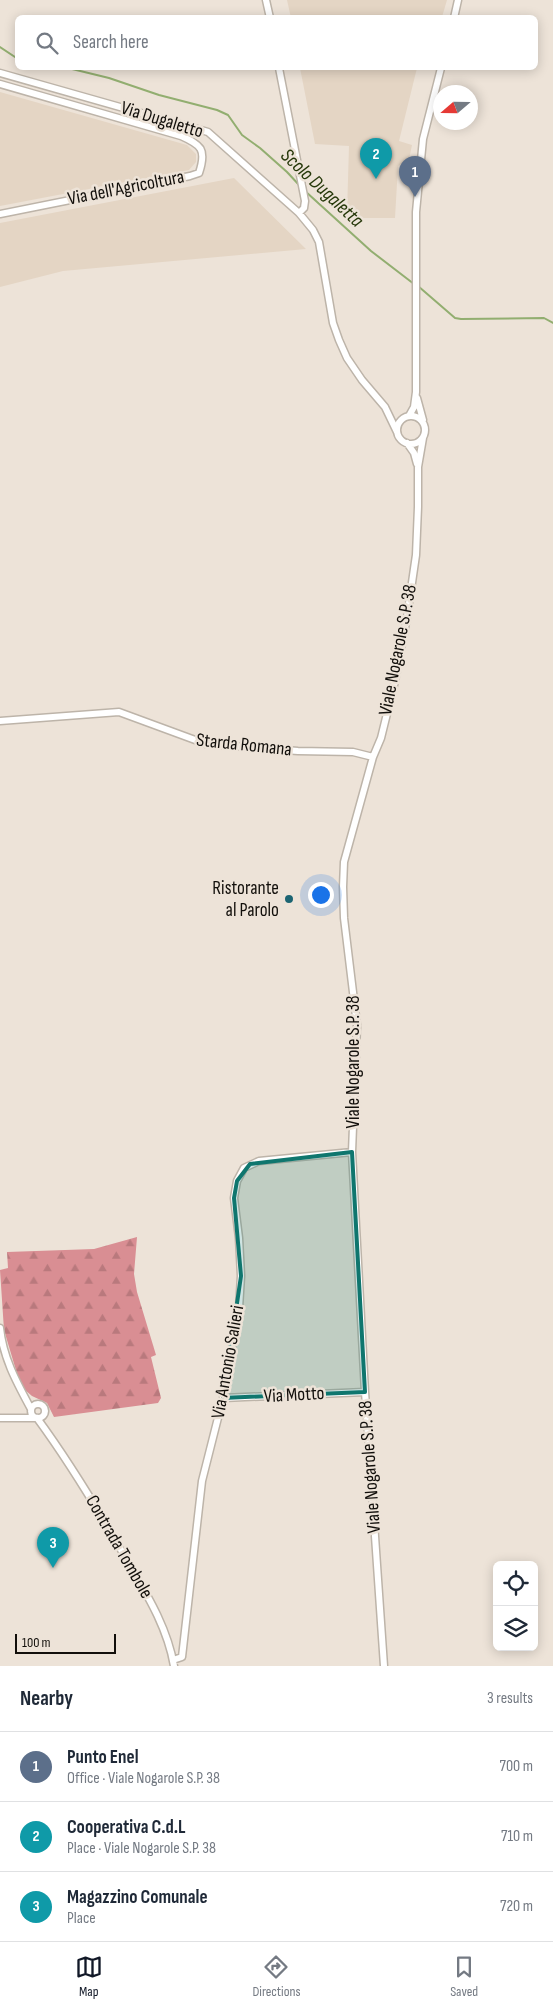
<!DOCTYPE html>
<meta charset="utf-8">
<style>
body{margin:0;font-family:"Sofia Sans Condensed",sans-serif;background:#f2f2f3;color:#1f2937}
.controls{position:absolute;right:15px;bottom:15px;display:grid;overflow:hidden;border-radius:8px;box-shadow:0 2px 12px #0003}
.controls button{width:45px;height:45px;display:grid;place-items:center;padding:0;border:0;border-bottom:1px solid #e0e1e3;background:#fff;color:#1f2937;font:25px sans-serif}
.compass{position:absolute;left:433px;top:85px;width:45px;height:45px;border-radius:50%;background:#fff;box-shadow:0 2px 12px #0003;rotate:250deg}
.scale{position:absolute;left:15px;bottom:12px;width:101px;box-sizing:border-box;padding-left:5px;border:2px solid #120f0b;border-top:0;font-size:14px;line-height:18px;white-space:nowrap;color:#120f0b;-webkit-text-stroke:4px #ede3d8;paint-order:stroke}
.you{position:absolute;left:320px;top:894px;width:18px;height:18px;margin:-12px;border:4px solid #fff;border-radius:50%;background:#1a73e8;box-shadow:0 0 0 8px #1a73e833}
.badge{display:grid;place-items:center;width:32px;height:32px;border-radius:50%;background:#111827;color:#fff;font-size:16px;font-weight:700}
.pin{position:absolute;translate:-50% -41px;filter:drop-shadow(0 1px 2px #0008)}
.pin::after{content:'';position:absolute;top:26px;width:18px;height:15px;background:inherit;clip-path:polygon(0 0,100% 0,50% 100%)}
.list{margin:0;padding:0;list-style:none}
h2{display:flex;justify-content:space-between;align-items:center;height:65px;margin:0;padding:0 20px;font-size:21px}
h2 small{font-size:16px;font-weight:400;color:#747a83}
.list li{display:grid;grid-template-columns:32px 1fr auto;gap:15px;align-items:center;box-sizing:border-box;height:70px;padding:0 20px;border-top:1px solid #e0e1e3}
.list b{display:block;font-size:19px;white-space:nowrap}
.list p{margin:0;font-size:16px;white-space:nowrap;color:#747a83}
.list em{font-size:16px;font-style:normal;color:#747a83}
.icon{flex:none;width:28px;height:28px;fill:none;stroke:currentColor;stroke-width:2;stroke-linecap:round;stroke-linejoin:round}
.map{position:relative;flex:none;width:553px;height:1666px;overflow:hidden}
.search{position:absolute;background:#fff;box-shadow:0 2px 12px #0003;left:15px;right:15px;top:15px;height:55px;display:flex;align-items:center;gap:12px;box-sizing:border-box;padding:0 18px;border-radius:8px;color:#747a83;font-size:19px}
.sheet{height:275px;background:#fff}
nav{display:flex;justify-content:space-around;align-items:center;box-sizing:border-box;height:70px;border-top:1px solid #e0e1e3;background:#fff;font-size:14px;color:#747a83}
nav a{display:grid;justify-items:center;gap:2px}
nav .on{color:#111827}
.map>svg:first-child{display:block}
</style>
<div class="map">
<svg width="553" height="1666" viewBox="0 0 553 1666">
<defs>
<pattern id="forest-firs" width="22" height="20" patternUnits="userSpaceOnUse" patternTransform="scale(1.25)"><rect width="22" height="20" fill="#d98e93"/><path d="M5 1l3.5 6h-7zM16 11l3.5 6h-7z" fill="#b9797d"/></pattern>
</defs>
<rect width="100%" height="100%" fill="#ede3d8"/>
<path fill="#e4d5c4" d="M 287,0 L 447,0 L 442,17 L 291,18 Z
M 300,68 L 417,68 L 399,141 L 412,145 L 408,164 L 401,164 L 398,166 L 395,218 L 354,218 L 347,213 L 349,146 L 315,144 Z
M 0,92 L 187,145 L 196,154 L 196,162 L 189,170 L 0,206 Z
M 234,178 L 306,249 L 63,271 L 0,287 L 0,223 Z"/>
<path fill="url(#forest-firs)" d="M 137,1237 L 134,1274 L 137,1292 L 156,1355 L 151,1357 L 161,1398 L 158,1403 L 54,1417 L 47,1403 L 32,1396 L 25,1390 L 18,1377 L 4,1330 L 0,1270 L 8,1268 L 7,1252 L 94,1249 Z"/>
<g fill="none" stroke-linecap="round" stroke-linejoin="round">
<path stroke="#92ae70" stroke-width="2" d="M 0,47 L 18,59
M 68,68 L 109,78 L 159,95 L 217,110 L 228,115 L 242,135 L 260,148 L 287,172 L 300,186
M 305,191 L 371,251 L 414,284
M 418,286 L 455,318 L 461,319 L 544,318 L 553,323"/>
<g stroke="#bdb4a9" stroke-width="9">
<path id="minor" d="M 266,0 L 270,18
M 454,18 L 458,0
M 279,68 L 305,201 L 304,208 L 299,213
M 0,73 L 208,132 L 299,213 L 313,230 L 319,242 L 333,323 L 339,340 L 347,358 L 362,380 L 385,407 L 397,432
M 0,84 L 181,136 C 201,145 207,149 199,173 L 190,176 L 0,214
M 417,398 L 423,420
M397 430a14 14 0 1 1 28 0a14 14 0 1 1-28 0Z
M 409,416 L 414,407 L 416,392 L 416,212 L 423,139 L 441,68
M 407,443 L 414,453 L 417,464
M 0,721 L 119,712 L 206,744 L 298,751 L 353,752 L 373,757
M 0,1328 C 3,1358 17,1383 31,1409
M 223,1398 L 365,1392
M31 1411a7 7 0 1 1 14 0a7 7 0 1 1-14 0Z
M 0,1418 L 36,1418
M 37,1418 C 70,1463 96,1506 124,1555 C 144,1590 167,1625 174,1666
M 173,1660 L 182,1657 L 202,1481 L 223,1398 L 239,1308 L 241,1276 L 239,1238 L 234,1198 L 237,1181 L 244,1168 L 259,1161 L 352,1152
M 384,1666 L 365,1392 L 352,1152 L 357,1025 L 344,918 L 343,887 L 344,862 L 373,757 L 381,738 L 395,681 L 407,617 L 416,555 L 418,507 L 418,467 L 423,438"/>
</g>
<use href="#minor" stroke="#fff" stroke-width="6"/>
</g>
<path fill="#0f766e" fill-opacity="0.2" stroke="#0f766e" stroke-width="4" stroke-linejoin="round" d="M 352,1152 L 365,1392 L 223,1398 L 241,1276 L 234,1198 L 237,1181 L 250,1164 Z"/>
<circle fill="#1b6472" stroke="#ede3d8" stroke-width="2" cx="289" cy="899" r="5"/>
<g text-anchor="middle" dominant-baseline="central" stroke-width="5" stroke-linejoin="round" paint-order="stroke">
<g font-size="19" fill="#120f0b" stroke="#ede3d8">
<text transform="translate(162 120) rotate(17)">Via Dugaletto</text>
<text transform="translate(126 188) rotate(-11)">Via dell'Agricoltura</text>
<text transform="translate(398 650) rotate(-79)">Viale Nogarole S.P. 38</text>
<text transform="translate(244 745) rotate(6)">Starda Romana</text>
<text transform="translate(353 1062) rotate(-90)">Viale Nogarole S.P. 38</text>
<text transform="translate(228 1362) rotate(-80)">Via Antonio Salieri</text>
<text transform="translate(294 1395) rotate(-3)">Via Motto</text>
<text transform="translate(370 1467) rotate(-94)">Viale Nogarole S.P. 38</text>
<text transform="translate(119 1547) rotate(60)">Contrada Tombole</text>
</g>
<g font-size="19" fill="#120f0b" stroke="#ede3d8" text-anchor="end">
<text x="279" y="888">Ristorante<tspan x="279" dy="22">al Parolo</tspan></text>
</g>
<g font-size="20" font-style="italic" fill="#26380a" stroke="#ede3d8">
<text transform="translate(322 188) rotate(43)">Scolo Dugaletta</text>
</g>
</g>
</svg>
<div class="controls">
<button><svg class="icon" aria-label="locate" viewBox="0 0 24 24"><circle cx="12" cy="12" r="6"/><path d="M12 2v4M12 18v4M2 12h4M18 12h4"/></svg></button>
<button><svg class="icon" aria-label="layers" viewBox="0 0 24 24"><path d="M12 4l9 5-9 5-9-5zM3 14l9 5 9-5"/></svg></button>
</div>
<svg class="compass" viewBox="-18 -18 36 36"><path d="M0-13l5 13h-10z" fill="#e53935"/><path d="M0 13l5-13h-10z" fill="#747a83"/></svg>
<div class="scale">100 m</div>
<div class="you"></div>
<div class="pin badge" style="left:415px;top:197px;background:#5c6f8a">1</div>
<div class="pin badge" style="left:376px;top:179px;background:#0f9aa8">2</div>
<div class="pin badge" style="left:53px;top:1568px;background:#0f9aa8">3</div>
<div class="search"><svg class="icon" aria-label="search" viewBox="0 0 24 24"><circle cx="10" cy="10" r="6"/><path d="M15 15l6 6"/></svg>Search here</div>
</div>
<section class="sheet">
<h2>Nearby<small>3 results</small></h2>
<ul class="list">
<li><span class="badge" style="background:#5c6f8a">1</span><div><b>Punto Enel</b><p>Office · Viale Nogarole S.P. 38</p></div><em>700 m</em></li>
<li><span class="badge" style="background:#0f9aa8">2</span><div><b>Cooperativa C.d.L</b><p>Place · Viale Nogarole S.P. 38</p></div><em>710 m</em></li>
<li><span class="badge" style="background:#0f9aa8">3</span><div><b>Magazzino Comunale</b><p>Place</p></div><em>720 m</em></li>
</ul>
</section>
<nav>
<a class="on"><svg class="icon" aria-label="map" viewBox="0 0 24 24"><path d="M3 6l6-2 6 2 6-2v14l-6 2-6-2-6 2zM9 4v14M15 6v14"/></svg>Map</a>
<a><svg class="icon" aria-label="directions" viewBox="0 0 24 24"><path d="M12 3l9 9-9 9-9-9zM9 14v-3h6M13 9l2 2-2 2"/></svg>Directions</a>
<a><svg class="icon" aria-label="saved" viewBox="0 0 24 24"><path d="M7 4h10v16l-5-4-5 4z"/></svg>Saved</a>
</nav>
